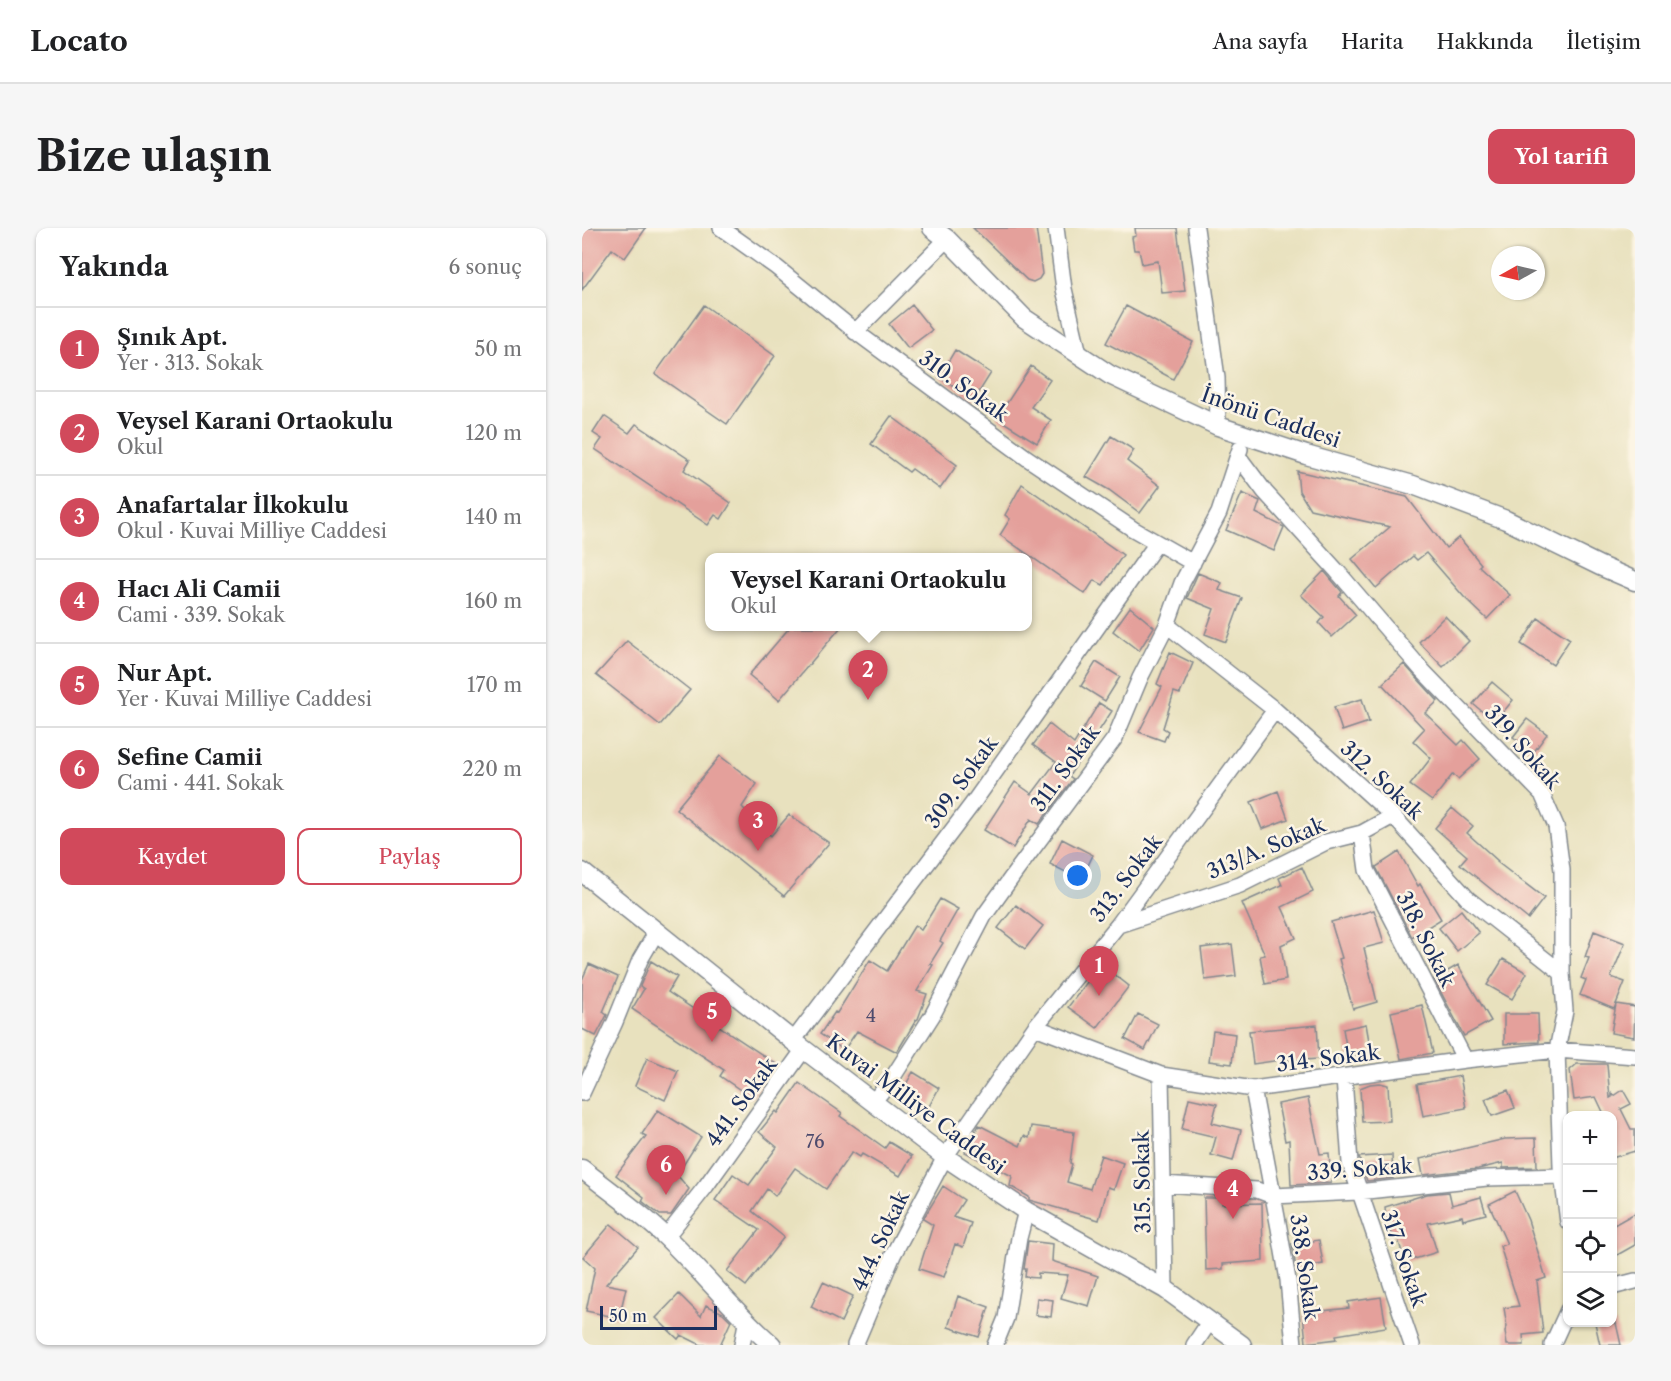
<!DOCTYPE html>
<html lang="tr">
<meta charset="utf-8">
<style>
body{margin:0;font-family:"Libre Caslon Text",serif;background:#f6f6f6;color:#202124}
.controls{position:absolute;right:18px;bottom:18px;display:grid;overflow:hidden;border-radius:12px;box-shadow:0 2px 4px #0004}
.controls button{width:54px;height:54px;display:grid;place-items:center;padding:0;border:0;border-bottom:2px solid #e0e0e0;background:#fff;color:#202124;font:30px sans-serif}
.compass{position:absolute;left:909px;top:18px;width:54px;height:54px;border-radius:50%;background:#fff;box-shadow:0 2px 4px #0004;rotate:262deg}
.scale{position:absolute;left:18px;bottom:15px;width:117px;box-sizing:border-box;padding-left:6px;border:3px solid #1b2f5e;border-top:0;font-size:16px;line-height:21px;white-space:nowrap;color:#1b2f5e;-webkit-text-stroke:4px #fcf5e5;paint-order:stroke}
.you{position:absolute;left:496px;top:648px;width:21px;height:21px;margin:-15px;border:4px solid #fff;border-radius:50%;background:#1a73e8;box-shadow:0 0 0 9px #1a73e833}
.badge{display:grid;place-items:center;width:39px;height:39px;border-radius:50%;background:#d1495b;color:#fff;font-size:20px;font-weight:700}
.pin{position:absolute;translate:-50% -50px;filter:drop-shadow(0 2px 3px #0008)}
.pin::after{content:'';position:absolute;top:32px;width:21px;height:18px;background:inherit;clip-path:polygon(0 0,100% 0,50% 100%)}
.popup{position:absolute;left:123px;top:325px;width:327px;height:78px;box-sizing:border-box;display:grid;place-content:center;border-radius:12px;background:#fff;filter:drop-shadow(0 2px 4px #0005);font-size:20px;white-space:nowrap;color:#757577}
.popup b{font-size:22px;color:#202124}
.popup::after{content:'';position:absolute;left:50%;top:100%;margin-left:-12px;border:12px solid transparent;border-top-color:#fff}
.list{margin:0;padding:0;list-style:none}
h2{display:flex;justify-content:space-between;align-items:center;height:78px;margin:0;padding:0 24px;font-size:26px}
h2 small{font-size:20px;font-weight:400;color:#757577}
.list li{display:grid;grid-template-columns:39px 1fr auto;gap:18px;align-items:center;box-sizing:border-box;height:84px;padding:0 24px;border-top:2px solid #e0e0e0}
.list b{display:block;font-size:22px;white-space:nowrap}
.list p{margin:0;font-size:20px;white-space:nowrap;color:#757577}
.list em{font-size:20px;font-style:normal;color:#757577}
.actions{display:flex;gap:12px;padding:18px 24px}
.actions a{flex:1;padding:14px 0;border:2px solid #d1495b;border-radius:12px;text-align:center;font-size:21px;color:#d1495b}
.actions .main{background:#d1495b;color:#fff}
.icon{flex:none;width:33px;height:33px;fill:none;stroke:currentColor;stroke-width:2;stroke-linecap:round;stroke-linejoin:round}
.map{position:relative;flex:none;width:1053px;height:1117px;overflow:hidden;border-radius:12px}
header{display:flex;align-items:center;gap:36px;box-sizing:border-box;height:84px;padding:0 30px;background:#fff;border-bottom:2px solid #e0e0e0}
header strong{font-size:28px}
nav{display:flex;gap:33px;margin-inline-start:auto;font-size:21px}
.intro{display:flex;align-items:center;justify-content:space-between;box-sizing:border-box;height:144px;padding:0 36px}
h1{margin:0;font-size:42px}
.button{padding:15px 27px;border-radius:12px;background:#d1495b;color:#fff;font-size:21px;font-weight:700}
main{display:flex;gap:36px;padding:0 36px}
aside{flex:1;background:#fff;border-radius:12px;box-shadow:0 2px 4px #0004}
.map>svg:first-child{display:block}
</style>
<header>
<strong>Locato</strong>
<nav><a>Ana sayfa</a><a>Harita</a><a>Hakkında</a><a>İletişim</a></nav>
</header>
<div class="intro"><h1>Bize ulaşın</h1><a class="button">Yol tarifi</a></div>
<main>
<aside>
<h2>Yakında<small>6 sonuç</small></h2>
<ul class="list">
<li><span class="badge">1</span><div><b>Şınık Apt.</b><p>Yer · 313. Sokak</p></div><em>50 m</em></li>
<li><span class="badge">2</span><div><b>Veysel Karani Ortaokulu</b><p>Okul</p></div><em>120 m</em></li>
<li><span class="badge">3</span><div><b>Anafartalar İlkokulu</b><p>Okul · Kuvai Milliye Caddesi</p></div><em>140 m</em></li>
<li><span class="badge">4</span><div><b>Hacı Ali Camii</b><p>Cami · 339. Sokak</p></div><em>160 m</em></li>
<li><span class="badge">5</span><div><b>Nur Apt.</b><p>Yer · Kuvai Milliye Caddesi</p></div><em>170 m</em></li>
<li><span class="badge">6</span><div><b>Sefine Camii</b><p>Cami · 441. Sokak</p></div><em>220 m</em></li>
</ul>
<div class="actions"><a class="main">Kaydet</a><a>Paylaş</a></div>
</aside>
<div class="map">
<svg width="1053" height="1117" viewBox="0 0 1053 1117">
<rect width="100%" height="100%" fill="#fcf5e5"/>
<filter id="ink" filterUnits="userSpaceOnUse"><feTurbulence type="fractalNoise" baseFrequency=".0167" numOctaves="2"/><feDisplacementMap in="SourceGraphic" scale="12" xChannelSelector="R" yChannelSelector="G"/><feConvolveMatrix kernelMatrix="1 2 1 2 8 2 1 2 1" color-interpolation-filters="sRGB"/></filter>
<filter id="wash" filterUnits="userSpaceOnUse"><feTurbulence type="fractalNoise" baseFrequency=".008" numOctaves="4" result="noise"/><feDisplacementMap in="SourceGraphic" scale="24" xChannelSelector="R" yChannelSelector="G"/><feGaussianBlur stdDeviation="1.35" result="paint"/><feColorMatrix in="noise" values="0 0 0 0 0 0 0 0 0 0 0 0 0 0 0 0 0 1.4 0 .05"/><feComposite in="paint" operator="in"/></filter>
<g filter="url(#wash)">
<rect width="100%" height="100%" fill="#e8e1be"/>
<g id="blocks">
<path fill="#e4a09b" d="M 0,0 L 64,0 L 43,30 L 30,21 L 0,62 Z
M 391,0 L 454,0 L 460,46 L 457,51 L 451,54 L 445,52 Z
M 553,0 L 595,0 L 603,63 L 580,65 L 576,33 L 560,36 L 557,22 L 552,22 L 550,9 L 554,8 Z
M 122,77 L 193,128 L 145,196 L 73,146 Z
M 330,77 L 350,102 L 326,120 L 307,96 Z
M 544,78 L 611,114 L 591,151 L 524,115 Z
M 373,122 L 409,145 L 392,172 L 357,149 Z
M 449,138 L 468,152 L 449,179 L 469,192 L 455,215 L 415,190 Z
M 22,188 L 47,205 L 54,196 L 108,232 L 102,242 L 149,275 L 139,291 L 133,287 L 126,297 L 13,221 L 20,211 L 11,205 Z
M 309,188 L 375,237 L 358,261 L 330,241 L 327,244 L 289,216 Z
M 529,208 L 552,222 L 545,233 L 578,258 L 558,285 L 527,262 L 504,249 Z
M 715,243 L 825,269 L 864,320 L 877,309 L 899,336 L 897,338 L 928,367 L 905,391 L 882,369 L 844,325 L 835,332 L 831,328 L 794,360 L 770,331 L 808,299 L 728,281 L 717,263 Z
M 440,256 L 541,327 L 521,357 L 512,352 L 503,366 L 418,307 L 428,291 L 423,287 Z
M 660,265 L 678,273 L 674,285 L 702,299 L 692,323 L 644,302 Z
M 742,343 L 760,364 L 757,368 L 774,387 L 750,409 L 737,395 L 742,389 L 719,367 Z
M 616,345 L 640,355 L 637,362 L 660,370 L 644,414 L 623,406 L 632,381 L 605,370 Z
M 548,379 L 572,399 L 557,423 L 531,403 Z
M 863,388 L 887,413 L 861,439 L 837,414 Z
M 956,390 L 988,411 L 971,437 L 939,416 Z
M 208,399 L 259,399 L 197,472 L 167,447 Z
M 45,413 L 108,462 L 78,497 L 14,447 Z
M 588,424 L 611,435 L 598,466 L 592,464 L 581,500 L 586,503 L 582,513 L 557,504 L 580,459 L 575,456 Z
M 514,434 L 538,449 L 523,473 L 499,458 Z
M 822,436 L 856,473 L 843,485 L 876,517 L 881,512 L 898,531 L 876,551 L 871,546 L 850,573 L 828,557 L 849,530 L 831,513 L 842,501 L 800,456 Z
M 910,454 L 931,472 L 913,494 L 891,476 Z
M 780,471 L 787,494 L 760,503 L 752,479 Z
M 517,475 L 530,483 L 487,548 L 491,551 L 457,596 L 449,591 L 431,620 L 402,602 L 433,554 L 450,566 L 474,534 L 451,517 L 467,496 L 492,516 Z
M 945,491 L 965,506 L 951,525 L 931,509 Z
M 138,528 L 175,556 L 160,579 L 189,608 L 207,587 L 247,615 L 202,668 L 94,581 Z
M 696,563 L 706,591 L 680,601 L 669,574 Z
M 870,580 L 891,598 L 885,605 L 916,633 L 915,634 L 962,670 L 946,691 L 878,636 L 885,628 L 853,600 Z
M 480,611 L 511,627 L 499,652 L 468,636 Z
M 817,624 L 836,658 L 838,656 L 859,691 L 830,709 L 794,639 Z
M 720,639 L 731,664 L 700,679 L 714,710 L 699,717 L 704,752 L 683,756 L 678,728 L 683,727 L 660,675 L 700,657 L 697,650 Z
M 358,671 L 376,681 L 358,713 L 361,715 L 348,736 L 351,737 L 335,763 L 345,766 L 336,791 L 334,792 L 315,824 L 275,803 L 262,822 L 238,806 L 253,784 L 255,785 L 288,732 L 305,743 L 333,697 L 339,702 Z
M 434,677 L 461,698 L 443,721 L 416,700 Z
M 792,682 L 802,715 L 782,720 L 795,774 L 771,781 L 757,731 L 760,730 L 749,694 Z
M 879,682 L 897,705 L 875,723 L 857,700 Z
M 1012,703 L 1043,715 L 1029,749 L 1043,754 L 1032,781 L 998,767 L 1004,752 L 999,750 L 1007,730 L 1003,729 Z
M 650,716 L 654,748 L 623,752 L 619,720 Z
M 921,731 L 945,745 L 930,771 L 905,757 Z
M 69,733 L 95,749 L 86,764 L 194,836 L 170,870 L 138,848 L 142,842 L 50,781 L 62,761 L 58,758 Z
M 7,736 L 36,749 L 21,784 L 25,787 L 14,808 L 0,801 L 0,752 Z
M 519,736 L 547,758 L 515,800 L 486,779 Z
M 876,737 L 909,793 L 882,808 L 852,751 Z
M 1034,776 L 1053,779 L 1052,809 L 1029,805 Z
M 840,777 L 851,825 L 819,831 L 809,784 Z
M 556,786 L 576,796 L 563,822 L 543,811 Z
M 922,786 L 956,786 L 957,814 L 922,816 Z
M 784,796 L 789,824 L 766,829 L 761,801 Z
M 735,797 L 737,831 L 706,833 L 706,831 L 671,836 L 667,803 Z
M 631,803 L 653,806 L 650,836 L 627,833 Z
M 65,830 L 96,843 L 83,872 L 53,858 Z
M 995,836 L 1025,836 L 1028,870 L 1030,869 L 1030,865 L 1032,868 L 1041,862 L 1049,876 L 1039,881 L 1049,901 L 1053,901 L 1053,923 L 1030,930 L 1030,888 L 1023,888 L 1014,869 L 992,872 L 988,842 Z
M 331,844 L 357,860 L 345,882 L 318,867 Z
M 878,848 L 884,880 L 841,888 L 835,856 Z
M 217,855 L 260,885 L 258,888 L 303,920 L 307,914 L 330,928 L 318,948 L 280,926 L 278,929 L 270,924 L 244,961 L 213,940 L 193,968 L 185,961 L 170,983 L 202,1009 L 164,1058 L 145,1043 L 177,1002 L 133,972 L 151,946 L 167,957 L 195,919 L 177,904 L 194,883 L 196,885 Z
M 798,855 L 806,857 L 808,893 L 780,894 L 778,860 L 788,856 Z
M 926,862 L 933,880 L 910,888 L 903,871 Z
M 607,870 L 635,876 L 630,895 L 659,902 L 651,933 L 629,927 L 634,909 L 600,901 Z
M 726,870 L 738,926 L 747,925 L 749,955 L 709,957 L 707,912 L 703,913 L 696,876 Z
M 76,882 L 119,909 L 95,947 L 107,961 L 89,987 L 78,987 L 60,973 L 62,969 L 34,947 L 64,908 L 60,906 Z
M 397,897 L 438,918 L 442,908 L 447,910 L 449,898 L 492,904 L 488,935 L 490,936 L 485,954 L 508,961 L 519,927 L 541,935 L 532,961 L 526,959 L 517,992 L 447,972 L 447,969 L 428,958 L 430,948 L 383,924 Z
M 954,910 L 955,939 L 921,940 L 921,935 L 896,941 L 841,947 L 838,931 L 923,911 Z
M 810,927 L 811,950 L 785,953 L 777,929 Z
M 361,958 L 382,972 L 371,989 L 389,995 L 381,1019 L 373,1016 L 362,1049 L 337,1041 L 351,997 L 341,991 Z
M 933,963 L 946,992 L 964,1050 L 955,1053 L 961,1105 L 941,1107 L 942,1117 L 925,1117 L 923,1103 L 925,1099 L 922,1080 L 937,1078 L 918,1018 L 925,1016 L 907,976 Z
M 867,964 L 870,977 L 899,969 L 904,986 L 881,992 L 880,988 L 846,995 L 855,1024 L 823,1034 L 816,1011 L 805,1001 L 803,979 L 845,966 Z
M 622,970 L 641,970 L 640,976 L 680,975 L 681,1033 L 641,1036 L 641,1041 L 624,1042 Z
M 1053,985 L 1053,1017 L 1030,1030 L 1030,998 Z
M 29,996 L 56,1019 L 24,1056 L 44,1060 L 37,1090 L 4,1083 L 13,1040 L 1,1029 Z
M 737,1012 L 741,1036 L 714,1040 L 710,1016 Z
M 446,1013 L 471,1016 L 470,1033 L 516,1048 L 507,1078 L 479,1070 L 486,1047 L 456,1045 L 456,1050 L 443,1049 L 444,1041 L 442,1041 Z
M 241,1054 L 271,1068 L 259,1094 L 229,1079 Z
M 97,1066 L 119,1088 L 124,1077 L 141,1085 L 149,1093 L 138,1117 L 119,1117 L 99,1107 L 96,1111 L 74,1090 Z
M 376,1068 L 407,1079 L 397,1109 L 366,1099 Z
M 799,1069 L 804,1099 L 754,1107 L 755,1111 L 724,1115 L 721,1085 L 767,1080 L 766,1074 Z
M 455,1070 L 471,1072 L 469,1089 L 453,1087 Z
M 1013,1095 L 1034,1095 L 1039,1117 L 1018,1117 Z"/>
</g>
</g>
<g filter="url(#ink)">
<use href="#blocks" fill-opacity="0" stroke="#82888e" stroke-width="1.5"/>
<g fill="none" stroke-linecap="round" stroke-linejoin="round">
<g stroke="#82888e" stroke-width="18">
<path id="minor" d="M 139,0 L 194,39 L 278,107 L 445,230 L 551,301 L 611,335
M 474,0 L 482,61 L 497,126
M 614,0 L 635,150 L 636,198
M 273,104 L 365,11
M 656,228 L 683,264 L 755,343 L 839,441 L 960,566 L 974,598 L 980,642 L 980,745 L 983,783 L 975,822 L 979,938 L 986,994
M 585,397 L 693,482 L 747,530 L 811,588 L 886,671 L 980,745
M 780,605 L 785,642 L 883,832
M 536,697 L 658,657 L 744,614 L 780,605 L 811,588
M 453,799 L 579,847 L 671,861 L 883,832 L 975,822 L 1053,828
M 211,813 L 391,575 L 575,315
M 579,847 L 583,1061
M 762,850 L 768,935 L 830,1117
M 671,861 L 697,1000 L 706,1052 L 712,1117
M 0,865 L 33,794 L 58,732 L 75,703
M 291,874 L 309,852 L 350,788 L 402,688 L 435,642 L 533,510 L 558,450 L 585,397 L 600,355 L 637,285 L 658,221
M 581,956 L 675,962 L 691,968 L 776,964 L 905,950 L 980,948
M 84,1009 L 124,958 L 222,821
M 1030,1059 L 1053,1053
M 160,1117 L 164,1095
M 273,1117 L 311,1027 L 363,929 L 453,799 L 536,697 L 693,482
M 413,1117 L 424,1090 L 437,1010 L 444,983
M 612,1117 L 628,1093
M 970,1117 L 986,1082"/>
</g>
<g stroke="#82888e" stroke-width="21">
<path id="tertiary" d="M 350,0 L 365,11 L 442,90 L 528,147 L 636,198 L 724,227 L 831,257 L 924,292 L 1018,338 L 1053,353
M 0,644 L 211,813 L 363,929 L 444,983 L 583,1061 L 660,1117
M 0,941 C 28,963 57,983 83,1008 C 120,1043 151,1083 190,1117"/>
</g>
<use href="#minor" stroke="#fff" stroke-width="15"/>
<use href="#tertiary" stroke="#fff" stroke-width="18"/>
</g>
</g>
<g text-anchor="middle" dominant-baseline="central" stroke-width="5" stroke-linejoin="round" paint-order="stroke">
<g font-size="18" fill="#4d4b6d">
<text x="289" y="788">4</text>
<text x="233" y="914">76</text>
</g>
<g font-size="21" fill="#1b2f5e" stroke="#fcf5e5">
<text transform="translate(382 158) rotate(36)">310. Sokak</text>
<text transform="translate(689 189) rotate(19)">İnönü Caddesi</text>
<text transform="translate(941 519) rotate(49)">319. Sokak</text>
<text transform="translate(483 540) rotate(-54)">311. Sokak</text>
<text transform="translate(800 552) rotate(43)">312. Sokak</text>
<text transform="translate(379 554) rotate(-54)">309. Sokak</text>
<text transform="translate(684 620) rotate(-23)">313/A. Sokak</text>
<text transform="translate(544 650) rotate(-53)">313. Sokak</text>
<text transform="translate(844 711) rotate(63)">318. Sokak</text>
<text transform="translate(746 830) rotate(-7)">314. Sokak</text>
<text transform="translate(159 874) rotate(-54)">441. Sokak</text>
<text transform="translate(334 876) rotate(37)">Kuvai Milliye Caddesi</text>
<text transform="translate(778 941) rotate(-4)">339. Sokak</text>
<text transform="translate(560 954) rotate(-91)">315. Sokak</text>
<text transform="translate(298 1013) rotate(-65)">444. Sokak</text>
<text transform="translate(822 1030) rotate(71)">317. Sokak</text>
<text transform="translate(723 1039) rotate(82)">338. Sokak</text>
</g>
</g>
</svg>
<div class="controls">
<button>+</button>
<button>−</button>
<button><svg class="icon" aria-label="locate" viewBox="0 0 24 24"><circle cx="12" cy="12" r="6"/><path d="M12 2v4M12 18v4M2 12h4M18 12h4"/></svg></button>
<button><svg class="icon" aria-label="layers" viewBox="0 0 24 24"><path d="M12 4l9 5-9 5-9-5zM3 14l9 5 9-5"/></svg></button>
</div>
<svg class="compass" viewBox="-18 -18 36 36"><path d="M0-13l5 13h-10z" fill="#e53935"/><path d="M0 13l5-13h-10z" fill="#757577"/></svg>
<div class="scale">50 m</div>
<div class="you"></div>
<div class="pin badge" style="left:517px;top:768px">1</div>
<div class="pin badge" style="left:286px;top:472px">2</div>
<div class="popup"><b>Veysel Karani Ortaokulu</b>Okul</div>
<div class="pin badge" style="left:176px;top:623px">3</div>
<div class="pin badge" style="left:651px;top:991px">4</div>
<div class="pin badge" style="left:130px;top:814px">5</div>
<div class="pin badge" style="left:84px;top:967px">6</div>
</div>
</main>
